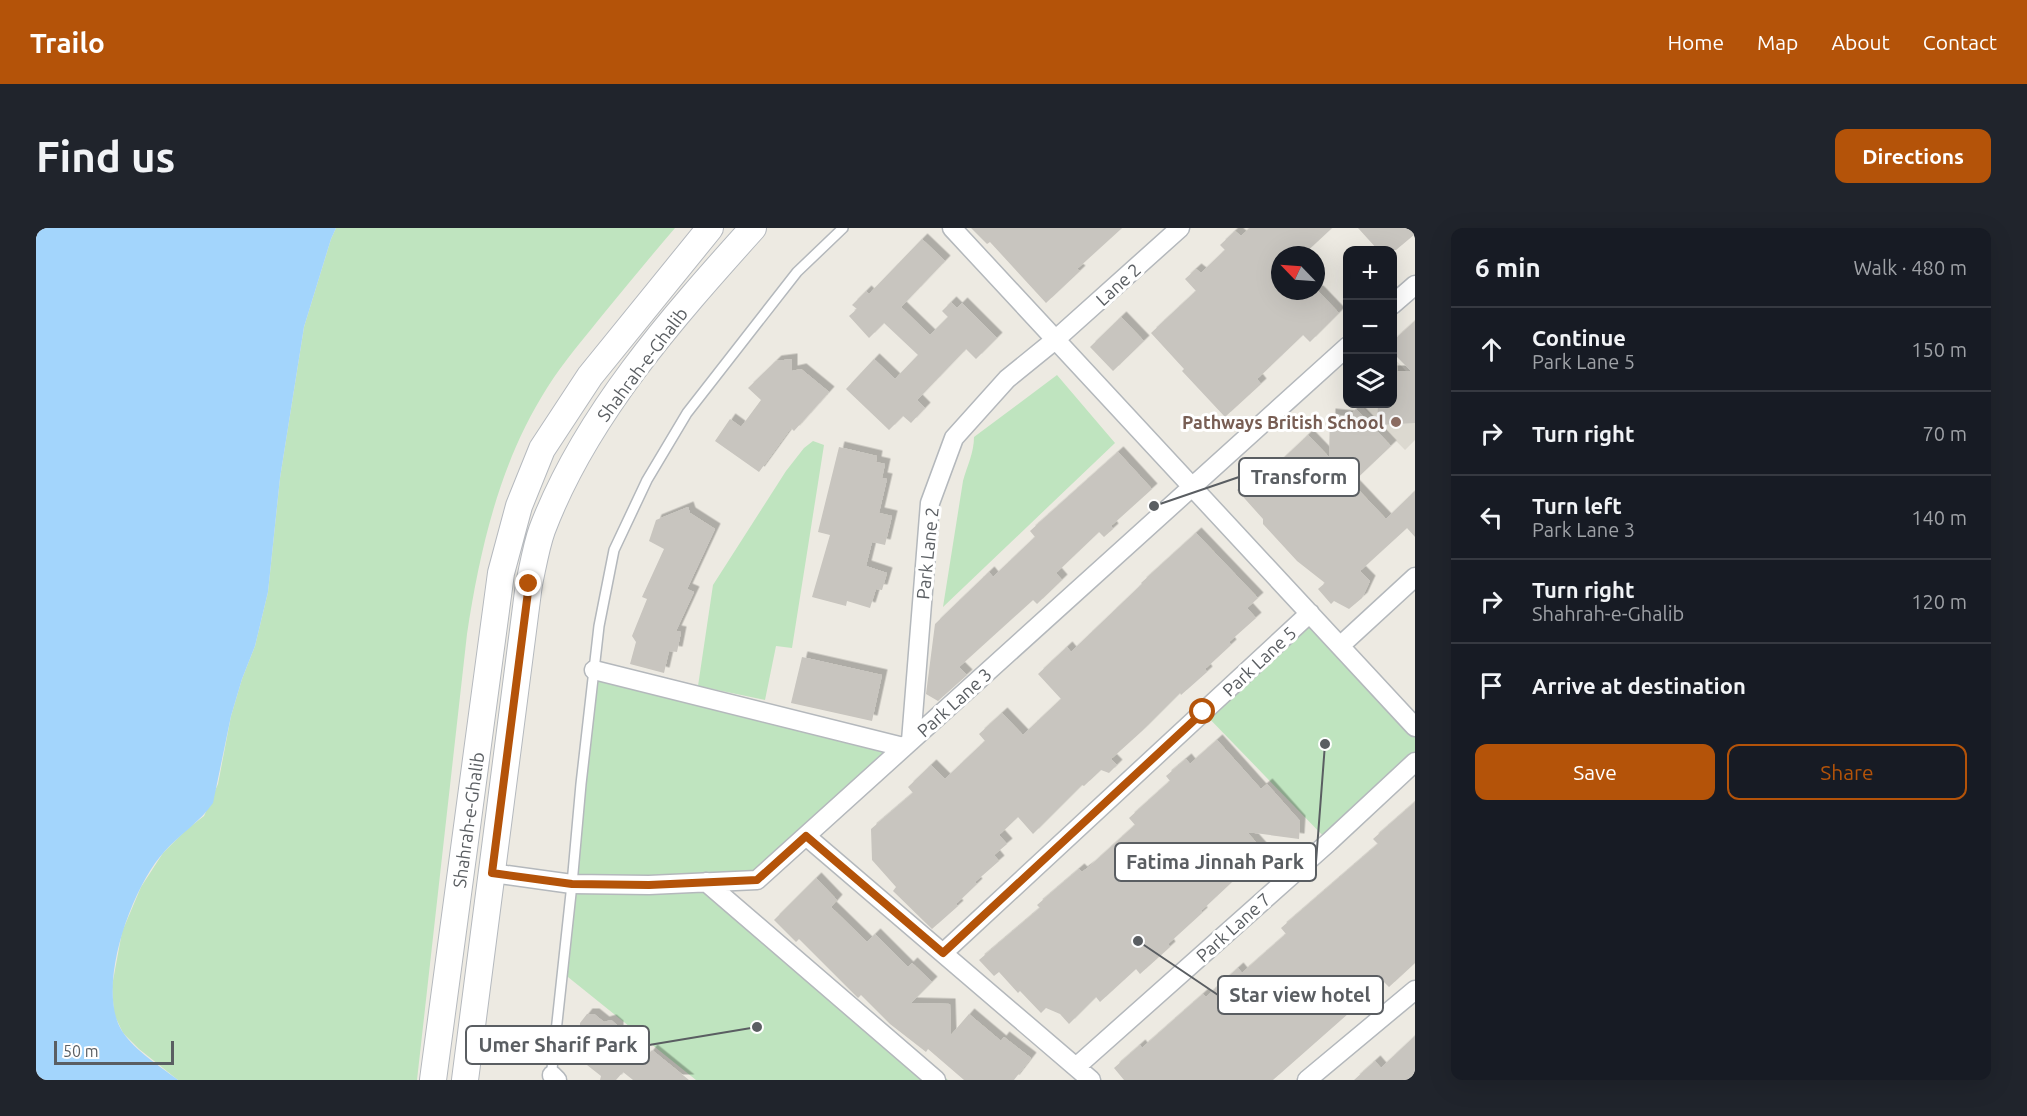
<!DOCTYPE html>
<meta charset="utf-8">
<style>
body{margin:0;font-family:Ubuntu,sans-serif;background:#20242c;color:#f1f3f6}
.controls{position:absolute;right:18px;top:18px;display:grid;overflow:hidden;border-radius:12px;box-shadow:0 6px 24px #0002}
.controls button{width:54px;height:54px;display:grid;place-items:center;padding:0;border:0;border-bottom:2px solid #363941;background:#171b24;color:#f1f3f6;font:30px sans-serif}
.compass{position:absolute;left:1235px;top:18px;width:54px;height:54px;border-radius:50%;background:#171b24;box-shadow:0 6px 24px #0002;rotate:295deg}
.scale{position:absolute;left:18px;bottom:15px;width:120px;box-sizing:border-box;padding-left:6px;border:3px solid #5a5e62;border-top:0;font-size:16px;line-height:21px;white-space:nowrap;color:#5a5e62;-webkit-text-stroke:4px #fff;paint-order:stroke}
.stop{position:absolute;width:18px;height:18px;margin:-14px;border:4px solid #b45309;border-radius:50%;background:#fff}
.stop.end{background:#b45309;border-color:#fff;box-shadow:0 2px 6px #0008}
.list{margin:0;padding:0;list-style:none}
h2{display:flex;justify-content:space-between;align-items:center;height:78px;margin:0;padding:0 24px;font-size:26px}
h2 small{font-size:20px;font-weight:400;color:#9ea1a6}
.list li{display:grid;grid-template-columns:39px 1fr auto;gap:18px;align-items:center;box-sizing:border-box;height:84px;padding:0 24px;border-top:2px solid #363941}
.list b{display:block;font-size:22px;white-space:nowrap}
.list p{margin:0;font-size:20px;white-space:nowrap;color:#9ea1a6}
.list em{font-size:20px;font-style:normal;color:#9ea1a6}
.actions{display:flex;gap:12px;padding:18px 24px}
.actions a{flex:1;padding:14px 0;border:2px solid #b45309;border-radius:12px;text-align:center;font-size:21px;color:#b45309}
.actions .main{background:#b45309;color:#fff}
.icon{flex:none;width:33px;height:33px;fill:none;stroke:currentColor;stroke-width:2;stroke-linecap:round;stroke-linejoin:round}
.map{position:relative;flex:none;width:1379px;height:852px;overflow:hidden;border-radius:12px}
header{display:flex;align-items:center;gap:36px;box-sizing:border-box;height:84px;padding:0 30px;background:#b45309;color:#fff}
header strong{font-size:28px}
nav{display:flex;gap:33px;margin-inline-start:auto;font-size:21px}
.intro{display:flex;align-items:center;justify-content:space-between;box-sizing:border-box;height:144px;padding:0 36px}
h1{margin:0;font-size:42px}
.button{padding:15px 27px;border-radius:12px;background:#b45309;color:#fff;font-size:21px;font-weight:700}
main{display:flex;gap:36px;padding:0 36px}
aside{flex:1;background:#171b24;border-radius:12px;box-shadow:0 6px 24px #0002}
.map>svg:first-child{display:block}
</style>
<header>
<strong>Trailo</strong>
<nav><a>Home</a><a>Map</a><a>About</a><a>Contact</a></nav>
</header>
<div class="intro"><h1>Find us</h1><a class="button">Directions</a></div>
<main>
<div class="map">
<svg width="1379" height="852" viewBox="0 0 1379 852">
<defs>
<filter id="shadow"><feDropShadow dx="5.5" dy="-5.5" stdDeviation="0" flood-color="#0004"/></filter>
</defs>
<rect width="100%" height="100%" fill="#edeae2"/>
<path fill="#dcd9d0" d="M 1357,129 L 1379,153 L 1379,212 L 1369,222 L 1324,176 L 1356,176 Z"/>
<path fill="#bfe4bf" d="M 300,0 L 639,0 C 615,28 592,56 569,84 C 549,109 528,133 511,160 C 464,234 444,320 431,406 L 381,852 L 142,852 L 103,821 L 87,805 L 78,786 L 76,758 L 86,704 L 105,659 L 127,625 L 150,602 L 168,588 L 182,556 L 195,488 L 206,451 L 219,418 L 232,364 L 244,250 L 268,99 L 295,11 Z
M 1021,147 L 1079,215 L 907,379 L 927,253 C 931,238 938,225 938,209 Z
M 777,213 L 788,217 L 756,420 L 740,418 L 729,472 L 662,458 L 677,357 L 750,243 L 768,220 Z
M 1274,385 L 1379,499 L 1379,534 L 1293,614 L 1167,484 Z
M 557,448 L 863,523 L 721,652 L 678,655 L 912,852 L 660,852 L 527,745 Z"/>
<path fill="#a3d5fc" d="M 0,0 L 300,0 L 295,11 L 268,99 L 244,250 L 232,364 L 219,418 L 206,451 L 195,488 L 177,575 C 164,594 144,606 128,624 C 96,659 59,759 86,803 C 99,823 124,838 142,852 L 0,852 Z"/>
<path fill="#c8c5bf" filter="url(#shadow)" d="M 935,0 L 1086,0 L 1041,41 L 1044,43 L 1010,75 L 954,14 L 951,16 Z
M 1214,0 L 1296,0 L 1267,27 L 1244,27 L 1244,39 L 1235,48 L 1244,58 L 1244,63 L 1282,63 L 1303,85 L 1274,114 L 1267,107 L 1221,151 L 1225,156 L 1189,189 L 1146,143 L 1148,141 L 1115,105 L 1160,63 L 1149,51 L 1160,41 L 1165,45 L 1189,22 L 1184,17 L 1199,3 L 1205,8 Z
M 1322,0 L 1379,0 L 1379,6 L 1360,22 L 1342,22 Z
M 886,11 L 909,33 L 865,79 L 894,107 L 912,89 L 906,83 L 915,74 L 921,80 L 926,75 L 961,110 L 940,131 L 930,121 L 881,172 L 889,180 L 875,195 L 867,188 L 853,202 L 810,161 L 838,131 L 859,151 L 882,127 L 848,95 L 833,110 L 813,88 L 821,81 L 816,77 L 830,63 L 833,66 Z
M 1085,89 L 1108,113 L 1077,143 L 1054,119 Z
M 1379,93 L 1379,195 L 1341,197 L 1342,176 L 1356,176 L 1356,143 L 1375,143 L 1356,124 L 1356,114 Z
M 756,131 L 756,143 L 765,141 L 793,164 L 758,203 L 755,200 L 723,244 L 679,213 L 694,191 L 705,199 L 725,172 L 712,160 L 740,133 Z
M 1320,181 L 1355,218 L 1316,255 L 1350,291 L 1379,263 L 1379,309 L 1371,300 L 1324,343 L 1334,353 L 1326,370 L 1313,381 L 1298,373 L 1295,376 L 1282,361 L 1289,355 L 1261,333 L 1227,296 L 1227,291 L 1201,262 L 1228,238 L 1233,244 L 1272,207 L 1293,229 L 1294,186 L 1313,188 Z
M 803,219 L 841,228 L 840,234 L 849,236 L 846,250 L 851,251 L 843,285 L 856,288 L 849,317 L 836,314 L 830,338 L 851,345 L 846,362 L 840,361 L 834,380 L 811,373 L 810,378 L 776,369 L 794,307 L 782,304 Z
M 1082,224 L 1116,261 L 1075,298 L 1077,301 L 1068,309 L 1063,304 L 1020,345 L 1026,352 L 1001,376 L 997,372 L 923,439 L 931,447 L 902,473 L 890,466 L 899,396 L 953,344 L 957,349 L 999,309 L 994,303 Z
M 652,279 L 654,285 L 679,301 L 651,361 L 658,364 L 640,403 L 645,404 L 641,424 L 633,423 L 628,445 L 594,436 L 600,414 L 596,408 L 611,371 L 606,369 L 628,321 L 613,313 L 620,292 Z
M 1160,305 L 1222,370 L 1211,380 L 1220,390 L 1193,414 L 1195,417 L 1169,441 L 1171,444 L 1145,467 L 1144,465 L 1106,503 L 1075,531 L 1081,537 L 1073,545 L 1065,542 L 1048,558 L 1046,557 L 997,606 L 982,589 L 963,607 L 971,616 L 958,627 L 963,633 L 939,654 L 941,656 L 920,676 L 922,678 L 896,701 L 857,663 L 860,659 L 836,632 L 835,601 L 877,565 L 872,559 L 895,537 L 909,551 L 949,513 L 943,506 L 966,485 L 987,507 L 1025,471 L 1002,446 L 1031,419 L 1035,424 L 1106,356 L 1105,355 Z
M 766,429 L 846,447 L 836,493 L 755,475 Z
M 1181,512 L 1225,561 L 1231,556 L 1264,593 L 1263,611 L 1211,604 L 1226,621 L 1193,651 L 1196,654 L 1165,683 L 1166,685 L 1132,716 L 1134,719 L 1104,746 L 1100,741 L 1064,774 L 1060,769 L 1033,796 L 1024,786 L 1010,780 L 1005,785 L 984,763 L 982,765 L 963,744 L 958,748 L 943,732 L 1004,680 L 1001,677 L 1043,641 L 1046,644 L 1054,638 L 1099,597 L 1093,590 L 1134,553 L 1130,548 L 1150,531 L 1154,536 Z
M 1379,574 L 1379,735 L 1353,759 L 1348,754 L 1237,852 L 1088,852 L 1078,840 L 1104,817 L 1106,820 L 1167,766 L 1170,769 L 1202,740 L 1206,745 L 1250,706 L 1245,700 L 1342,616 L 1337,611 Z
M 780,650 L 801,672 L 795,679 L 831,714 L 839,706 L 872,739 L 876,735 L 896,754 L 875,775 L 914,776 L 915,807 L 933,786 L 965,813 L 968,809 L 995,830 L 978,852 L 928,852 L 892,821 L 890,824 L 854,796 L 825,767 L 822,770 L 763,711 L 760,714 L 738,692 Z
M 551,786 L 558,786 L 568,794 L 575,792 L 582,798 L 582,805 L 610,830 L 616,822 L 653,852 L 597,852 L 587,844 L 580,852 L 564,852 L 565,848 L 551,837 L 547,837 L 541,832 L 542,828 L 534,821 L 534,812 L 544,801 L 544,795 Z
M 1379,808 L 1379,852 L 1318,852 L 1339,833 L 1345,840 Z"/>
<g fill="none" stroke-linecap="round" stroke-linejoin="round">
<g stroke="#b4b8bc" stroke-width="12">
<path id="service" d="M 515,850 L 536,656 L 545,556 L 563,398 L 578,322 L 611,252 L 651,185 L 761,44 L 807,0"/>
</g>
<g stroke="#b4b8bc" stroke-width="21">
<path id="minor" d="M 916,0 L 1379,499
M 1356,77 L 1379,57
M 1304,418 L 1379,349
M 558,442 L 867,519
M 875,513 L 894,275 L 918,210 L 971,151 L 1019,112 L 1144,0
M 770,608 L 1055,852
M 456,645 L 536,656 L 613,657 L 721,652 L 1312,118
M 670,654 L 900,852
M 907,725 L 1274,385
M 1040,839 L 1293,614 L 1379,534
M 516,847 L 521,852
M 1271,852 L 1379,762"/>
</g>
<g stroke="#b5b9be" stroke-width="28">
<path id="secondary" d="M 397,852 L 465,345 L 483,278 L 506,221 L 554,148 L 674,0
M 429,852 L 493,356 C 497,338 500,319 506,302 C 549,188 636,90 717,0"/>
</g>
<use href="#service" stroke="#fff" stroke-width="9"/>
<use href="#minor" stroke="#fff" stroke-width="18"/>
<use href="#secondary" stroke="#fff" stroke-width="26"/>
</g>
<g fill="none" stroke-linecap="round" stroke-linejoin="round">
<path stroke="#b45309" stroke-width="8" d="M 493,356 L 456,645 L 536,656 L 613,657 L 721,652 L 770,608 L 907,725 L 1167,484"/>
</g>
<circle fill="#8d6e63" stroke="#fff" stroke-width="2" cx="1360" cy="194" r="6"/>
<g text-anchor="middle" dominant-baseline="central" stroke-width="6" stroke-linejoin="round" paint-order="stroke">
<g font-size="18" fill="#5a5e62" stroke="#fff">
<text transform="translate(1082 56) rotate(-42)">Lane 2</text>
<text transform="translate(606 136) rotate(-53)">Shahrah-e-Ghalib</text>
<text transform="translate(891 325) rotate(-84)">Park Lane 2</text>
<text transform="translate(1223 433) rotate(-43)">Park Lane 5</text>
<text transform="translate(918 474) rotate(-42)">Park Lane 3</text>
<text transform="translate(432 592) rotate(-82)">Shahrah-e-Ghalib</text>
<text transform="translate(1197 699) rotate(-42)">Park Lane 7</text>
</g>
<g font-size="18" font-weight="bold" fill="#785e54" stroke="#fff" text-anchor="end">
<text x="1348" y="194">Pathways British School</text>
</g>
</g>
<path fill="none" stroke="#5a5e62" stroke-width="2" d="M1118 278L1203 249M1289 516L1280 634M1102 713L1182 767M721 799L613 817"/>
<g fill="#5a5e62" stroke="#fff" stroke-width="2">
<circle cx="1118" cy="278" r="6"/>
<circle cx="1289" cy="516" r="6"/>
<circle cx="1102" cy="713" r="6"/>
<circle cx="721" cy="799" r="6"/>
</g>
<g fill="#fff" stroke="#5a5e62" stroke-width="2">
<rect x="1203" y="230" width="120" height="38" rx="6"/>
<rect x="1079" y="615" width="201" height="38" rx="6"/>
<rect x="1182" y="748" width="165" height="38" rx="6"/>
<rect x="430" y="798" width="183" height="38" rx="6"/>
</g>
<g font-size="20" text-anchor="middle" font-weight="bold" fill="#5a5e62">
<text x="1263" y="256">Transform</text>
<text x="1179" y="641">Fatima Jinnah Park</text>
<text x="1264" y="774">Star view hotel</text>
<text x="522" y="824">Umer Sharif Park</text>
</g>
</svg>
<div class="controls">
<button>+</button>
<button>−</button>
<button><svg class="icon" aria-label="layers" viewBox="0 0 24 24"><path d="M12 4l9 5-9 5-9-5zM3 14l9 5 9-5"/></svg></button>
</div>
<svg class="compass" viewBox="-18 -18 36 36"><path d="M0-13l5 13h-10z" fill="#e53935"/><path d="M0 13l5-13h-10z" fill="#9ea1a6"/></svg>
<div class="scale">50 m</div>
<div class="stop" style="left:1167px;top:484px"></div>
<div class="stop end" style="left:493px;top:356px"></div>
</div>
<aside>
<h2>6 min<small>Walk · 480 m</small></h2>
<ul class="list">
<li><svg class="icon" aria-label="ahead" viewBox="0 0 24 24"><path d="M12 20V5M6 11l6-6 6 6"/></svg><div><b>Continue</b><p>Park Lane 5</p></div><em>150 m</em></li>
<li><svg class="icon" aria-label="right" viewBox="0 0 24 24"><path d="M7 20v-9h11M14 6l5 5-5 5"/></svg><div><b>Turn right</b></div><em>70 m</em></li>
<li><svg class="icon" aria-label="left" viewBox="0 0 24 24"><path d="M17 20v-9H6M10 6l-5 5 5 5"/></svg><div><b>Turn left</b><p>Park Lane 3</p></div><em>140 m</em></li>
<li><svg class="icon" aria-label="right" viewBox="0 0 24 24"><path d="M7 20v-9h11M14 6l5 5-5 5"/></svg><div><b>Turn right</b><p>Shahrah-e-Ghalib</p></div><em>120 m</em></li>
<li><svg class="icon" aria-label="arrive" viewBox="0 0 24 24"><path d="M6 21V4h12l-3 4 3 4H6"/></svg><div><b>Arrive at destination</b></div></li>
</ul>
<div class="actions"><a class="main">Save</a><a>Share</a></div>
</aside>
</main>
